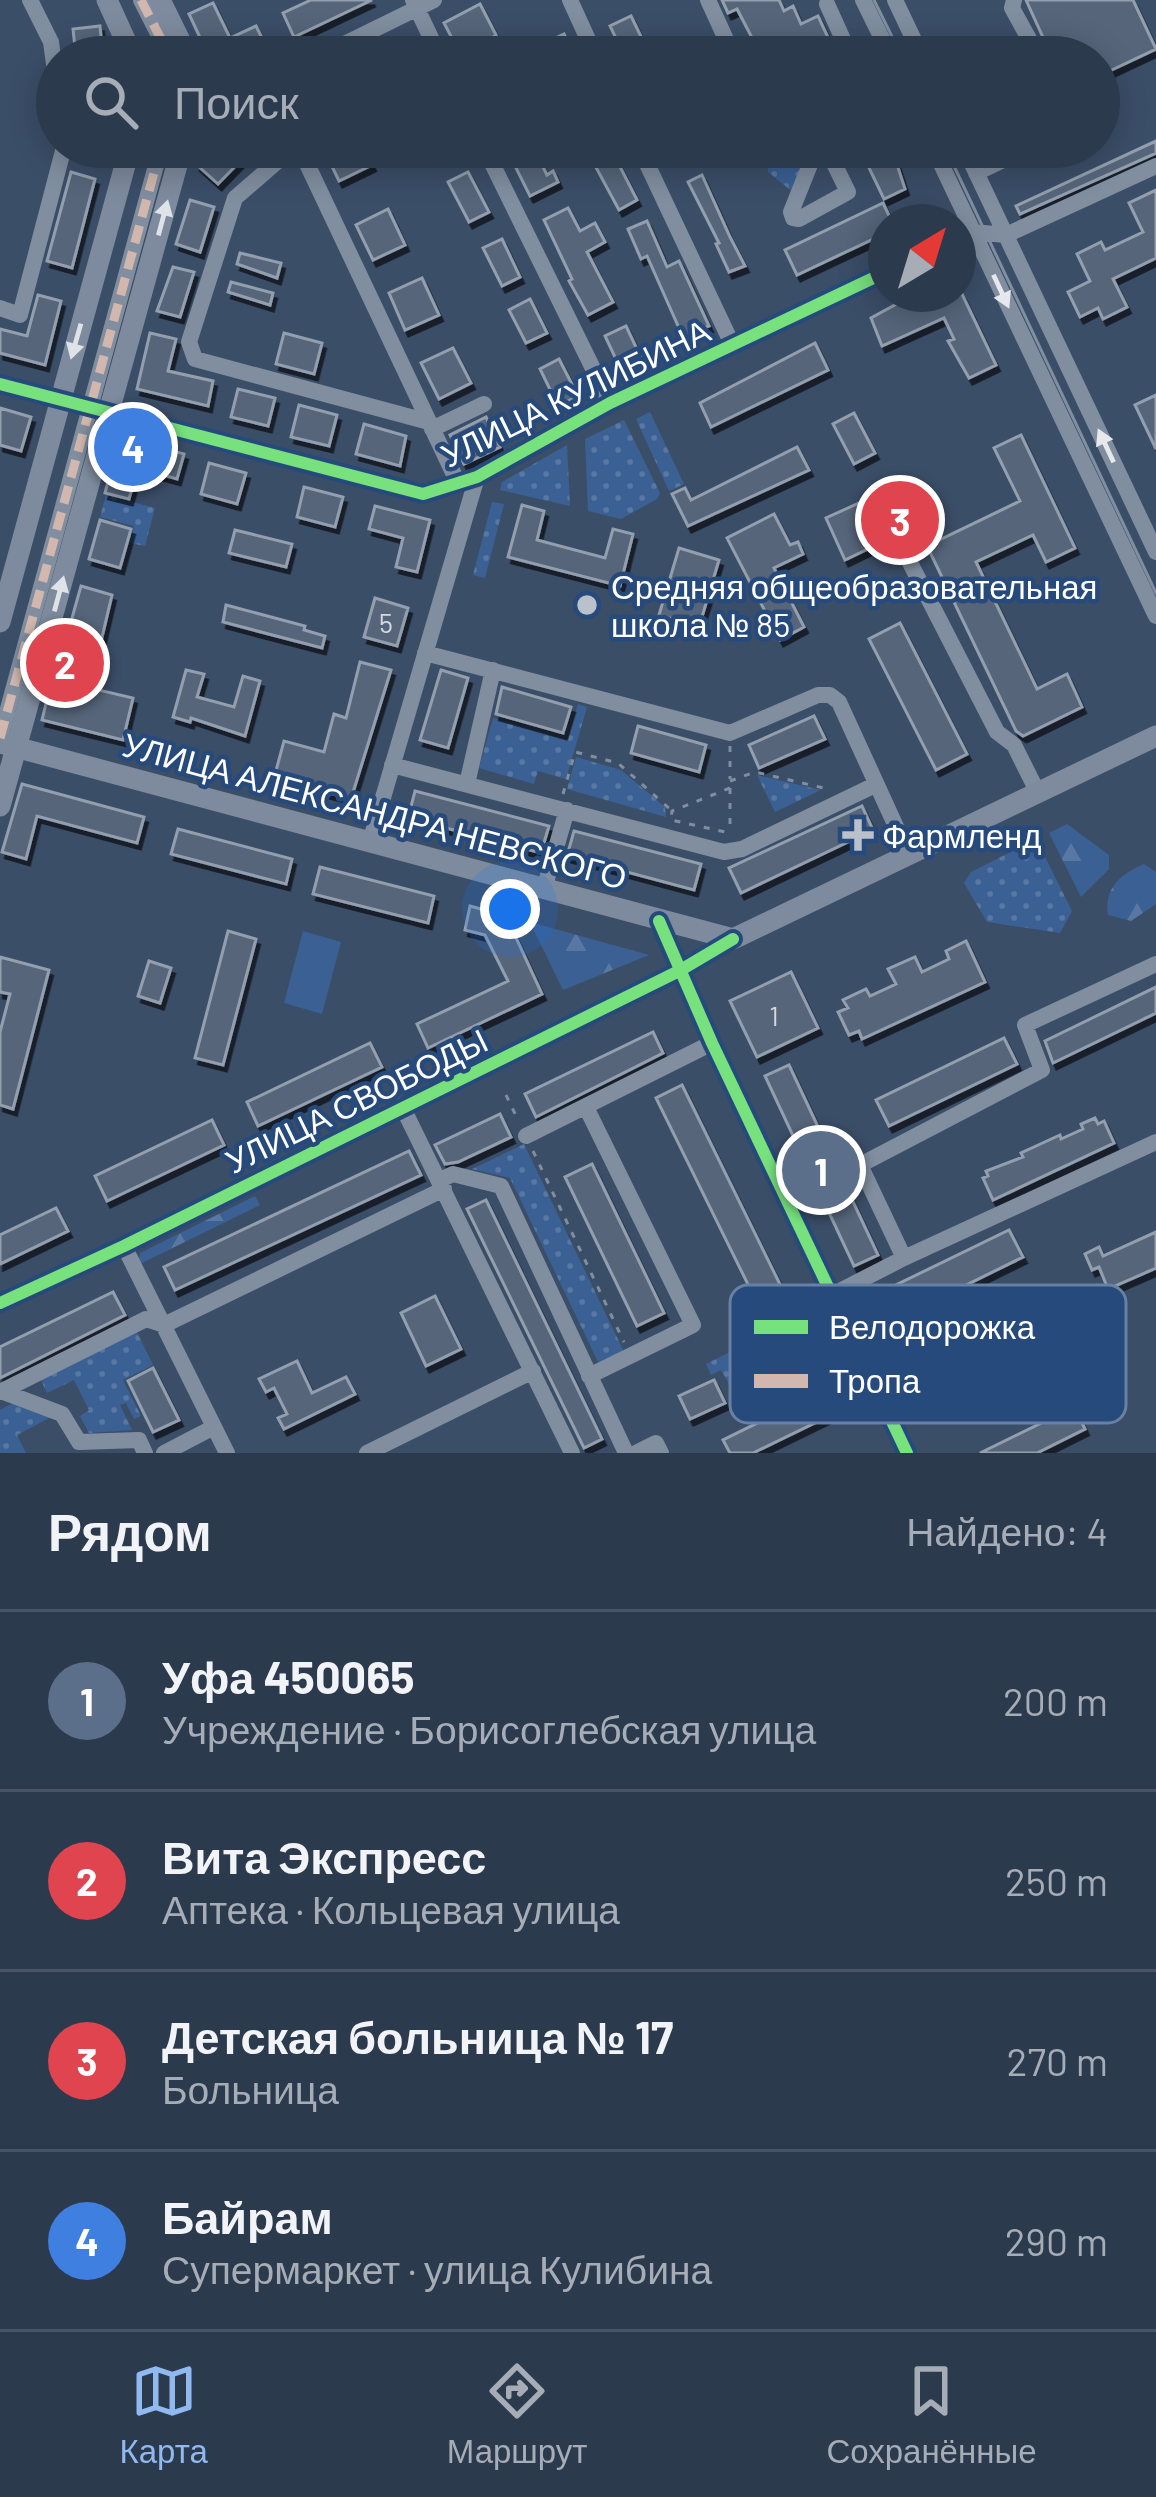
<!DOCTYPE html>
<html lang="ru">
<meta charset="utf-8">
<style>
body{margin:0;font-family:Barlow,sans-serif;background:#384558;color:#f1f3f6}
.compass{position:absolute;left:868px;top:204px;width:108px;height:108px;border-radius:50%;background:#2c3a4e;box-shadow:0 6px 30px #0003;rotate:38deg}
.you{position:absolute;left:510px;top:909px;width:42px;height:42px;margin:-30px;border:9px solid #fff;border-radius:50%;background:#1a73e8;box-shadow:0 0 0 18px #1a73e833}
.badge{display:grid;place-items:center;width:78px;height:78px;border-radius:50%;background:#90b9f0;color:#fff;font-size:39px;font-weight:700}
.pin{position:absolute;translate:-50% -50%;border:6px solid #fff;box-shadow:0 3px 12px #0006}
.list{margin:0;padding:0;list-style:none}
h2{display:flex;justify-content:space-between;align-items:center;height:156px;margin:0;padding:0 48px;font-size:51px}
h2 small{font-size:39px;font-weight:400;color:#a6adb6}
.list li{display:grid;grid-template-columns:78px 1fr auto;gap:36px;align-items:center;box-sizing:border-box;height:180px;padding:0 48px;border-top:3px solid #485466}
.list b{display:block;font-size:45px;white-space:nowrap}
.list p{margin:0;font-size:39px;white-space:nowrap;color:#a6adb6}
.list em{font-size:39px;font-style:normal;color:#a6adb6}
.icon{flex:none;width:66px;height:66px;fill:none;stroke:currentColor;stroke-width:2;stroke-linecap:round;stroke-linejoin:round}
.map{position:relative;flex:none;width:1156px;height:1453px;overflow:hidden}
.search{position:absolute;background:#2c3a4e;box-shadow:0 6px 30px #0003;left:36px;right:36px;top:36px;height:132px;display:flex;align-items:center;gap:30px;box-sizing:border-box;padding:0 42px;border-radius:66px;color:#a6adb6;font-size:45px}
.sheet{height:876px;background:#2c3a4e}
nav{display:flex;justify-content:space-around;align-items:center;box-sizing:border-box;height:168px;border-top:3px solid #485466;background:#2c3a4e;font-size:33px;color:#a6adb6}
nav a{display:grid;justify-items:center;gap:6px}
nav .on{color:#90b9f0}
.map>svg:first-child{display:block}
</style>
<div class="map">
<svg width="1156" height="1453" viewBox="0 0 1156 1453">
<defs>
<pattern id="grass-dots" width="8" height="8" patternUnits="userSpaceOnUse" patternTransform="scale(3)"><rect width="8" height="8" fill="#3b6093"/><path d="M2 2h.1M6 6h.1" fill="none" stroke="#5878a3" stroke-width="1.8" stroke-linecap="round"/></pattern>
<pattern id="forest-firs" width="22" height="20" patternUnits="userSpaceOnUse" patternTransform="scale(3)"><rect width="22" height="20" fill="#3b6093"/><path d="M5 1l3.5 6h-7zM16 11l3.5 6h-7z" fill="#5878a3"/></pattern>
<filter id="shadow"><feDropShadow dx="3.5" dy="6" stdDeviation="0" flood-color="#0009"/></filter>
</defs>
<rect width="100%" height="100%" fill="#3b4e68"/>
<path fill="url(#grass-dots)" d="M 766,147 L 813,147 L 794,193 L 768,172 Z
M 650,412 L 684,484 L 669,491 L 636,419 Z
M 624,420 L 660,493 L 657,499 L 621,519 L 588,511 L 585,439 Z
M 567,445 L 570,506 L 500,490 L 502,482 Z
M 106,495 L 155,508 L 145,546 L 130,543 L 134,526 L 100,517 Z
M 492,502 L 504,504 L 485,578 L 473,575 Z
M 578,704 L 587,707 L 566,779 L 538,771 L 534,784 L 479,768 L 493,718 L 568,740 Z
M 576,757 L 621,770 L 665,807 L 666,817 L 567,789 Z
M 757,775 L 821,790 L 775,812 Z
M 1036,839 L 1072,911 L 1060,933 L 987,922 L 964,883 L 971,872 Z
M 524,1144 L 624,1352 L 599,1364 L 510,1178 L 472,1169 Z
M 136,1330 L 153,1365 L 123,1380 L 141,1416 L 134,1419 L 126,1403 L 120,1405 L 132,1430 L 89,1433 L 80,1416 L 89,1410 L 74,1380 L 47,1393 L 40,1378 Z
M 742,1346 L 759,1377 L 733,1391 L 721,1370 L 711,1375 L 706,1364 Z
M 13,1403 L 53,1416 L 17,1435 L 26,1453 L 0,1453 L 0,1410 Z"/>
<path fill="url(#forest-firs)" d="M 1067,824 L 1109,855 L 1109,869 L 1081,897 L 1049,833 Z
M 1144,864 L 1156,872 L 1156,904 L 1131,921 L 1108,915 C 1104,887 1121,874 1144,864 Z
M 530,922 L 649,955 L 563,990 Z
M 255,1196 L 260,1205 L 138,1265 L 140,1253 Z"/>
<path fill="#3b6093" d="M 303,931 L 341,942 L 322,1014 L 284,1003 Z"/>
<path fill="#56657a" stroke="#939fae" stroke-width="3" filter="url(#shadow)" d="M 311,0 L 372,0 L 294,37 L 283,13 Z
M 722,0 L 779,0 L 784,11 L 793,6 L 801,24 L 818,16 L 831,44 L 826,47 L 831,57 L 762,57 L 737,9 L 728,13 Z
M 1026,0 L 1133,0 L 1156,49 L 1099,76 L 1099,57 L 1052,57 Z
M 213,3 L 230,38 L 256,26 L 267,48 L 247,57 L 209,57 L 189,14 Z
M 480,4 L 496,35 L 493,37 L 504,57 L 469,57 L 460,39 L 454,42 L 444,23 Z
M 631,16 L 648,51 L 625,57 L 610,26 Z
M 100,26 L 103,57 L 76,57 L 73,29 Z
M 564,34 L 575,57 L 545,57 L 539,46 Z
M 1156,141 L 1156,153 L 1020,214 L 1016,206 Z
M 214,147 L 254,147 L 218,184 L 197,165 Z
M 341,147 L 364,147 L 372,165 L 339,181 L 326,154 Z
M 528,147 L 533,147 L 547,175 L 553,171 L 558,182 L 530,196 L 510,156 Z
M 585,147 L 626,147 L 629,155 L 617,161 L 637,200 L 619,210 Z
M 859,147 L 885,147 L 889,154 L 893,152 L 905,189 L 884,199 Z
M 71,172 L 95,179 L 72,268 L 47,261 Z
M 468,172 L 489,212 L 469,222 L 448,182 Z
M 702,175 L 730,237 L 745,266 L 729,272 L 716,244 L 719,243 L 688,182 Z
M 1156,190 L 1156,258 L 1113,279 L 1127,307 L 1103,319 L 1098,308 L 1080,317 L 1068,292 L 1090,281 L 1077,254 L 1101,242 L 1105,250 L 1143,232 L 1129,203 Z
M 190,200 L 214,207 L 200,252 L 176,244 Z
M 883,203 L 892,222 L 886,222 L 886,233 L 797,275 L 785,250 Z
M 568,208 L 580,231 L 595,223 L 605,242 L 587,252 L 613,302 L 588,315 L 569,281 L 572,279 L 544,220 Z
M 388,209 L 405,245 L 373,260 L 356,225 Z
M 647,221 L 667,267 L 679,261 L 709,326 L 683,337 L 647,256 L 641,259 L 628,229 Z
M 502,239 L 520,277 L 502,286 L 483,248 Z
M 240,253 L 281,263 L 277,278 L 237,264 Z
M 173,267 L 194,272 L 180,317 L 157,311 Z
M 422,278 L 439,315 L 405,330 L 389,293 Z
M 231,282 L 273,293 L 270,305 L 228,292 Z
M 915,294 L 962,294 L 996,365 L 969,378 L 948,341 L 954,339 L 944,318 L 882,346 L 871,318 Z
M 38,295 L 61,301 L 45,365 L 0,353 L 0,329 L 27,336 Z
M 530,299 L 547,333 L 526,343 L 509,310 Z
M 626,326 L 643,362 L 622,372 L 605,336 Z
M 150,333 L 176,339 L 168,371 L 213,381 L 208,406 L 137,389 Z
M 284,333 L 322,343 L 314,374 L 276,364 Z
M 815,343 L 828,370 L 711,427 L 700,403 Z
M 453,348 L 471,383 L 439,399 L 421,363 Z
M 559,359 L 578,396 L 558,406 L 540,369 Z
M 238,389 L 275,398 L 268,426 L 231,417 Z
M 1156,395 L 1156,449 L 1135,405 Z
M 299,405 L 337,415 L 329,446 L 291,437 Z
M 0,408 L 31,417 L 21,451 L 0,445 Z
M 854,413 L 875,453 L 854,464 L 833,424 Z
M 486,417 L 500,447 L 464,464 L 450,435 Z
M 364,424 L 406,436 L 400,466 L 356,454 Z
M 1021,435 L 1075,548 L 1046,562 L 1033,535 L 976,562 L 1037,689 L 1067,674 L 1082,707 L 1023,736 L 1016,731 L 927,546 L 1020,501 L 994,448 Z
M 120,436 L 184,454 L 177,479 L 138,468 L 129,499 L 105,493 Z
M 797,447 L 809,470 L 688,526 L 672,494 L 685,488 L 691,500 Z
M 209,463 L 246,473 L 237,504 L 201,494 Z
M 304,487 L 343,497 L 335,527 L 297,517 Z
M 859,503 L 878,544 L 845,560 L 826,518 Z
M 522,505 L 544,511 L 537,540 L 605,558 L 613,529 L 633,534 L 620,586 L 508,557 Z
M 375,506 L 430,520 L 417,572 L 396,567 L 403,538 L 369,529 Z
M 774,514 L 790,545 L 798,542 L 803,554 L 774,568 L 804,627 L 780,640 L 727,538 Z
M 100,520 L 131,529 L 120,568 L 89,559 Z
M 235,530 L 292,544 L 286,567 L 229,553 Z
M 679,548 L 719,560 L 699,627 L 659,615 Z
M 81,586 L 112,595 L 90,688 L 133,698 L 123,740 L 42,720 L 61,642 L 65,643 Z
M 375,598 L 408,608 L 397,646 L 364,637 Z
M 226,605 L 305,626 L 304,630 L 325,636 L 322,648 L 223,622 Z
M 900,623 L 967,754 L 936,770 L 869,639 Z
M 360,662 L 391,670 L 351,799 L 274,778 L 284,741 L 324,752 L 334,714 L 346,718 Z
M 186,670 L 204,674 L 197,697 L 234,707 L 243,676 L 260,681 L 245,736 L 191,718 L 190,722 L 173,717 Z
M 441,670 L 468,678 L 448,748 L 420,740 Z
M 502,687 L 571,707 L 563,733 L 496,714 Z
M 814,716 L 825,739 L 759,768 L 749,745 Z
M 638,726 L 706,745 L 699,772 L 631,753 Z
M 22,784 L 144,817 L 137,843 L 37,816 L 26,859 L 2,852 Z
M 415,791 L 549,826 L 541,853 L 408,818 Z
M 862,806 L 873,830 L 741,893 L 729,868 Z
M 178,829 L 292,859 L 286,884 L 171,854 Z
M 574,831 L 701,864 L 694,890 L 567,856 Z
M 320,867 L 434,896 L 428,923 L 313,894 Z
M 470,906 L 506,916 L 542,994 L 428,1048 L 417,1024 L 508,981 L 485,935 L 465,930 Z
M 228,931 L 256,939 L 223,1065 L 195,1058 Z
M 966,941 L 985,982 L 862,1039 L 859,1031 L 849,1035 L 838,1012 L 848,1008 L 843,1000 L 866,989 L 870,996 L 896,984 L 888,969 L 915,957 L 922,972 L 949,959 L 946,951 Z
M 0,957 L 49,970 L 13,1109 L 0,1105 L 0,1032 L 10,994 L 0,992 Z
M 149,961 L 171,968 L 160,1003 L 138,996 Z
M 791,972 L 818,1028 L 757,1057 L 730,1001 Z
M 1156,987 L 1156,1013 L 1053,1063 L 1045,1041 Z
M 653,1032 L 663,1053 L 536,1117 L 525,1094 Z
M 1004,1038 L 1017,1064 L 889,1126 L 876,1100 Z
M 370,1043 L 382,1067 L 258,1126 L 247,1102 Z
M 789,1065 L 878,1255 L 854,1266 L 765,1076 Z
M 682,1085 L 794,1313 L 768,1325 L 656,1098 Z
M 500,1114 L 511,1137 L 458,1162 L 445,1164 L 435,1145 Z
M 1095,1118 L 1098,1124 L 1104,1121 L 1114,1143 L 993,1200 L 983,1178 L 988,1176 L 986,1171 L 1023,1157 L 1021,1153 L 1060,1135 L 1061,1139 L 1083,1129 L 1081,1124 Z
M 212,1120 L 224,1145 L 107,1201 L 95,1176 Z
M 409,1151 L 421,1175 L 175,1290 L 164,1267 Z
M 592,1164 L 664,1313 L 637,1326 L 565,1177 Z
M 486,1200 L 602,1439 L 584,1448 L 467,1209 Z
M 56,1208 L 68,1231 L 0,1264 L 0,1235 Z
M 1009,1230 L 1023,1257 L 881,1327 L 867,1299 Z
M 1156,1232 L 1156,1268 L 1108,1289 L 1099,1267 L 1092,1270 L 1085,1254 L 1099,1247 L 1103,1256 Z
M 113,1292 L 125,1315 L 0,1378 L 0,1347 Z
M 435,1296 L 461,1349 L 426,1366 L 401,1313 Z
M 297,1361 L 312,1393 L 346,1377 L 355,1394 L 284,1429 L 278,1418 L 287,1414 L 274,1388 L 266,1392 L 259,1379 Z
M 153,1368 L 179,1420 L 153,1432 L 128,1381 Z
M 714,1380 L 725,1403 L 690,1419 L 679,1396 Z
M 822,1391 L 833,1414 L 753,1453 L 730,1453 L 723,1440 Z
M 1074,1407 L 1085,1429 L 1037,1453 L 980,1453 Z"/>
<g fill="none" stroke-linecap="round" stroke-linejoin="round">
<path stroke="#808e9f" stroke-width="3" stroke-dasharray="6 9" stroke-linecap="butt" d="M 730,746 L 730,779
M 730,781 L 755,772 L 828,789
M 730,788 L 672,811 L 671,820 L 730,833
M 730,788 L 730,833
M 563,794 L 575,752 L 618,763 L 672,811
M 506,1095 L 518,1120
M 533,1151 L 624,1342"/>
<path stroke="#808e9f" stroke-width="16" d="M 30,0 L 51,42 L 57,86
M 141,0 L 170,57
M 413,0 L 440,57
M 570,0 L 596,57
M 708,0 L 734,57
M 863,0 L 891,57
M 895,0 L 922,57
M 1014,0 L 1012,8 L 1039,57
M 827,4 L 851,57
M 318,57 L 434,0
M 294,147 L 235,198 L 189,342 L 195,359 L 429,422
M 299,147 L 458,483
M 484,147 L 610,403
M 639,147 L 732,344
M 817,147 L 791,212 L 793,218 L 799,219 L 848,192 L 826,147
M 933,147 L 1156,616
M 964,147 L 1156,552
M 976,173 L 1030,147
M 958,239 L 973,232 L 1006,235 L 1156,166
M 0,308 L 20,315 L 64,147
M 0,384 L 423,494 L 477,477 L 610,403 L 886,272
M 432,429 L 484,404
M 904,551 L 997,732 L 1014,745 L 1038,793
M 425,653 L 730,733 L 818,695 L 830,695 L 839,702 L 909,855
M 0,738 L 161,147
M 392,765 L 724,852 L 742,849 L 875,785
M 467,784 L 493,670
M 370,842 L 477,477
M 544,889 L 567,810
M 659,921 L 712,1043 L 907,1453
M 402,1106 L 572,1453
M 586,1107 L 693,1325 L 589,1376
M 526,1136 L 712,1043
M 440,1180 L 453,1174 L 501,1186 L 626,1453
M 124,1246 L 227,1453
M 904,1258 L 860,1165 L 1042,1070 L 1025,1025 L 1156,964
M 832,1295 L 904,1258 L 1156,1142
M 0,1303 L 124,1246 L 679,971 L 733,939
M 1,1391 L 62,1414 L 79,1442 L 139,1440 L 145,1453
M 0,1392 L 146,1319 L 164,1325 L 444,1189
M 164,1453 L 214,1427
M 367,1453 L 533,1371
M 636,1453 L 656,1443 L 661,1453"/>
<path stroke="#7e8b9e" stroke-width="21" d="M 107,0 L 133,57
M 160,0 L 188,57
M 0,622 L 130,147
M 0,743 L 733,939 L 1156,736
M 0,806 L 182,147"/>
<path stroke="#818e9f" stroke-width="3" d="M 874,0 L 902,57
M 945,147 L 1156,593"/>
<path stroke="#d1b7ad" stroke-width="9" stroke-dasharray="18 9" stroke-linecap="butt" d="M 141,0 L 170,57
M 0,738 L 161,147"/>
<g stroke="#274a7c" stroke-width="20">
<path id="cycleway" d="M 0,384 L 423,494 L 477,477 L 610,403 L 886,272
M 659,921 L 712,1043 L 907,1453
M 0,1303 L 124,1246 L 679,971 L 733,939"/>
</g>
<use href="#cycleway" stroke="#77e17e" stroke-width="12"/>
</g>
<defs><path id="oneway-solid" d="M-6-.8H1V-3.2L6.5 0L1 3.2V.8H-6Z" transform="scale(3)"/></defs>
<g fill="#dfe2e7">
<use href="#oneway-solid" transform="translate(163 218) rotate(-75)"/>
<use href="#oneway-solid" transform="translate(76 341) rotate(106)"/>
<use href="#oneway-solid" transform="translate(59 594) rotate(-75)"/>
</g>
<g fill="#e6e8ec">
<use href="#oneway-solid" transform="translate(1001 291) rotate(65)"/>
<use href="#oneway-solid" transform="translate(1106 446) rotate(-115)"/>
</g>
<g fill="#bac1ca" stroke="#274a7c" stroke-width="4.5">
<circle cx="587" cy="605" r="12"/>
<path d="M852 817h12v12h12v12h-12v12h-12v-12h-12v-12h12z"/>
</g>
<g text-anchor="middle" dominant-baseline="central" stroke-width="9" stroke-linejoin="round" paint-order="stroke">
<g font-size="27" fill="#d5d8de">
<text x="386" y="622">5</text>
<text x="774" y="1015">1</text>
</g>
<g font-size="33" fill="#fff" stroke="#274a7c">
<text transform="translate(575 392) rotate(-26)">УЛИЦА КУЛИБИНА</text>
<text transform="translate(375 810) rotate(15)">УЛИЦА АЛЕКСАНДРА НЕВСКОГО</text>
<text transform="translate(356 1100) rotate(-26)">УЛИЦА СВОБОДЫ</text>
</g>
<g font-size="33" fill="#fff" stroke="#274a7c" text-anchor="start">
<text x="611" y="586">Средняя общеобразовательная<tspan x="611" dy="38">школа № 85</tspan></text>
<text x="882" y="835">Фармленд</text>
</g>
</g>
<rect x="730" y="1285" width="396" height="138" rx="18" fill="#274a7c" stroke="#6880a3" stroke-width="3"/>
<rect x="754" y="1320" width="54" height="14" fill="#77e17e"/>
<rect x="754" y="1374" width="54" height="14" fill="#d1b7ad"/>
<g font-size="33" fill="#fff">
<text x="829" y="1339">Велодорожка</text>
<text x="829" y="1393">Тропа</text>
</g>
</svg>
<svg class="compass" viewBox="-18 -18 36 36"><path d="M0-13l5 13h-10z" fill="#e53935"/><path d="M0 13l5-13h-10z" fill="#a6adb6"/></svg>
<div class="you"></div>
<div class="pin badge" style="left:821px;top:1170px;background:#5c6f8a">1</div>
<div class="pin badge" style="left:65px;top:663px;background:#e0444e">2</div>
<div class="pin badge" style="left:900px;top:520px;background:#e0444e">3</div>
<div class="pin badge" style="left:133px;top:447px;background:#3f7fe0">4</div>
<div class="search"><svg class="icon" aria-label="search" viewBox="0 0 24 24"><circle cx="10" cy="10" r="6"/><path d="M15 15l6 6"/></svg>Поиск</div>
</div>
<section class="sheet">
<h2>Рядом<small>Найдено: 4</small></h2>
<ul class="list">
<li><span class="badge" style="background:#5c6f8a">1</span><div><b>Уфа 450065</b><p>Учреждение · Борисоглебская улица</p></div><em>200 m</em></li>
<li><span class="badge" style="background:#e0444e">2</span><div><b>Вита Экспресс</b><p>Аптека · Кольцевая улица</p></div><em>250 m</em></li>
<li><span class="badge" style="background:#e0444e">3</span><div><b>Детская больница № 17</b><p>Больница</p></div><em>270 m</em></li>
<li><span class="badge" style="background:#3f7fe0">4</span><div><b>Байрам</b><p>Супермаркет · улица Кулибина</p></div><em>290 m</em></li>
</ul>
</section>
<nav>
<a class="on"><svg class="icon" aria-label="map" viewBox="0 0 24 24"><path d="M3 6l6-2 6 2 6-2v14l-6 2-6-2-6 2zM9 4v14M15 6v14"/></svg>Карта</a>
<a><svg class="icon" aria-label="directions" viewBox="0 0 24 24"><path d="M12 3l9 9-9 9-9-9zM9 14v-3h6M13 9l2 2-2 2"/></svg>Маршрут</a>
<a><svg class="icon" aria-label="saved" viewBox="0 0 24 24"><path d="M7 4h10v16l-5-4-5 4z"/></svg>Сохранённые</a>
</nav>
